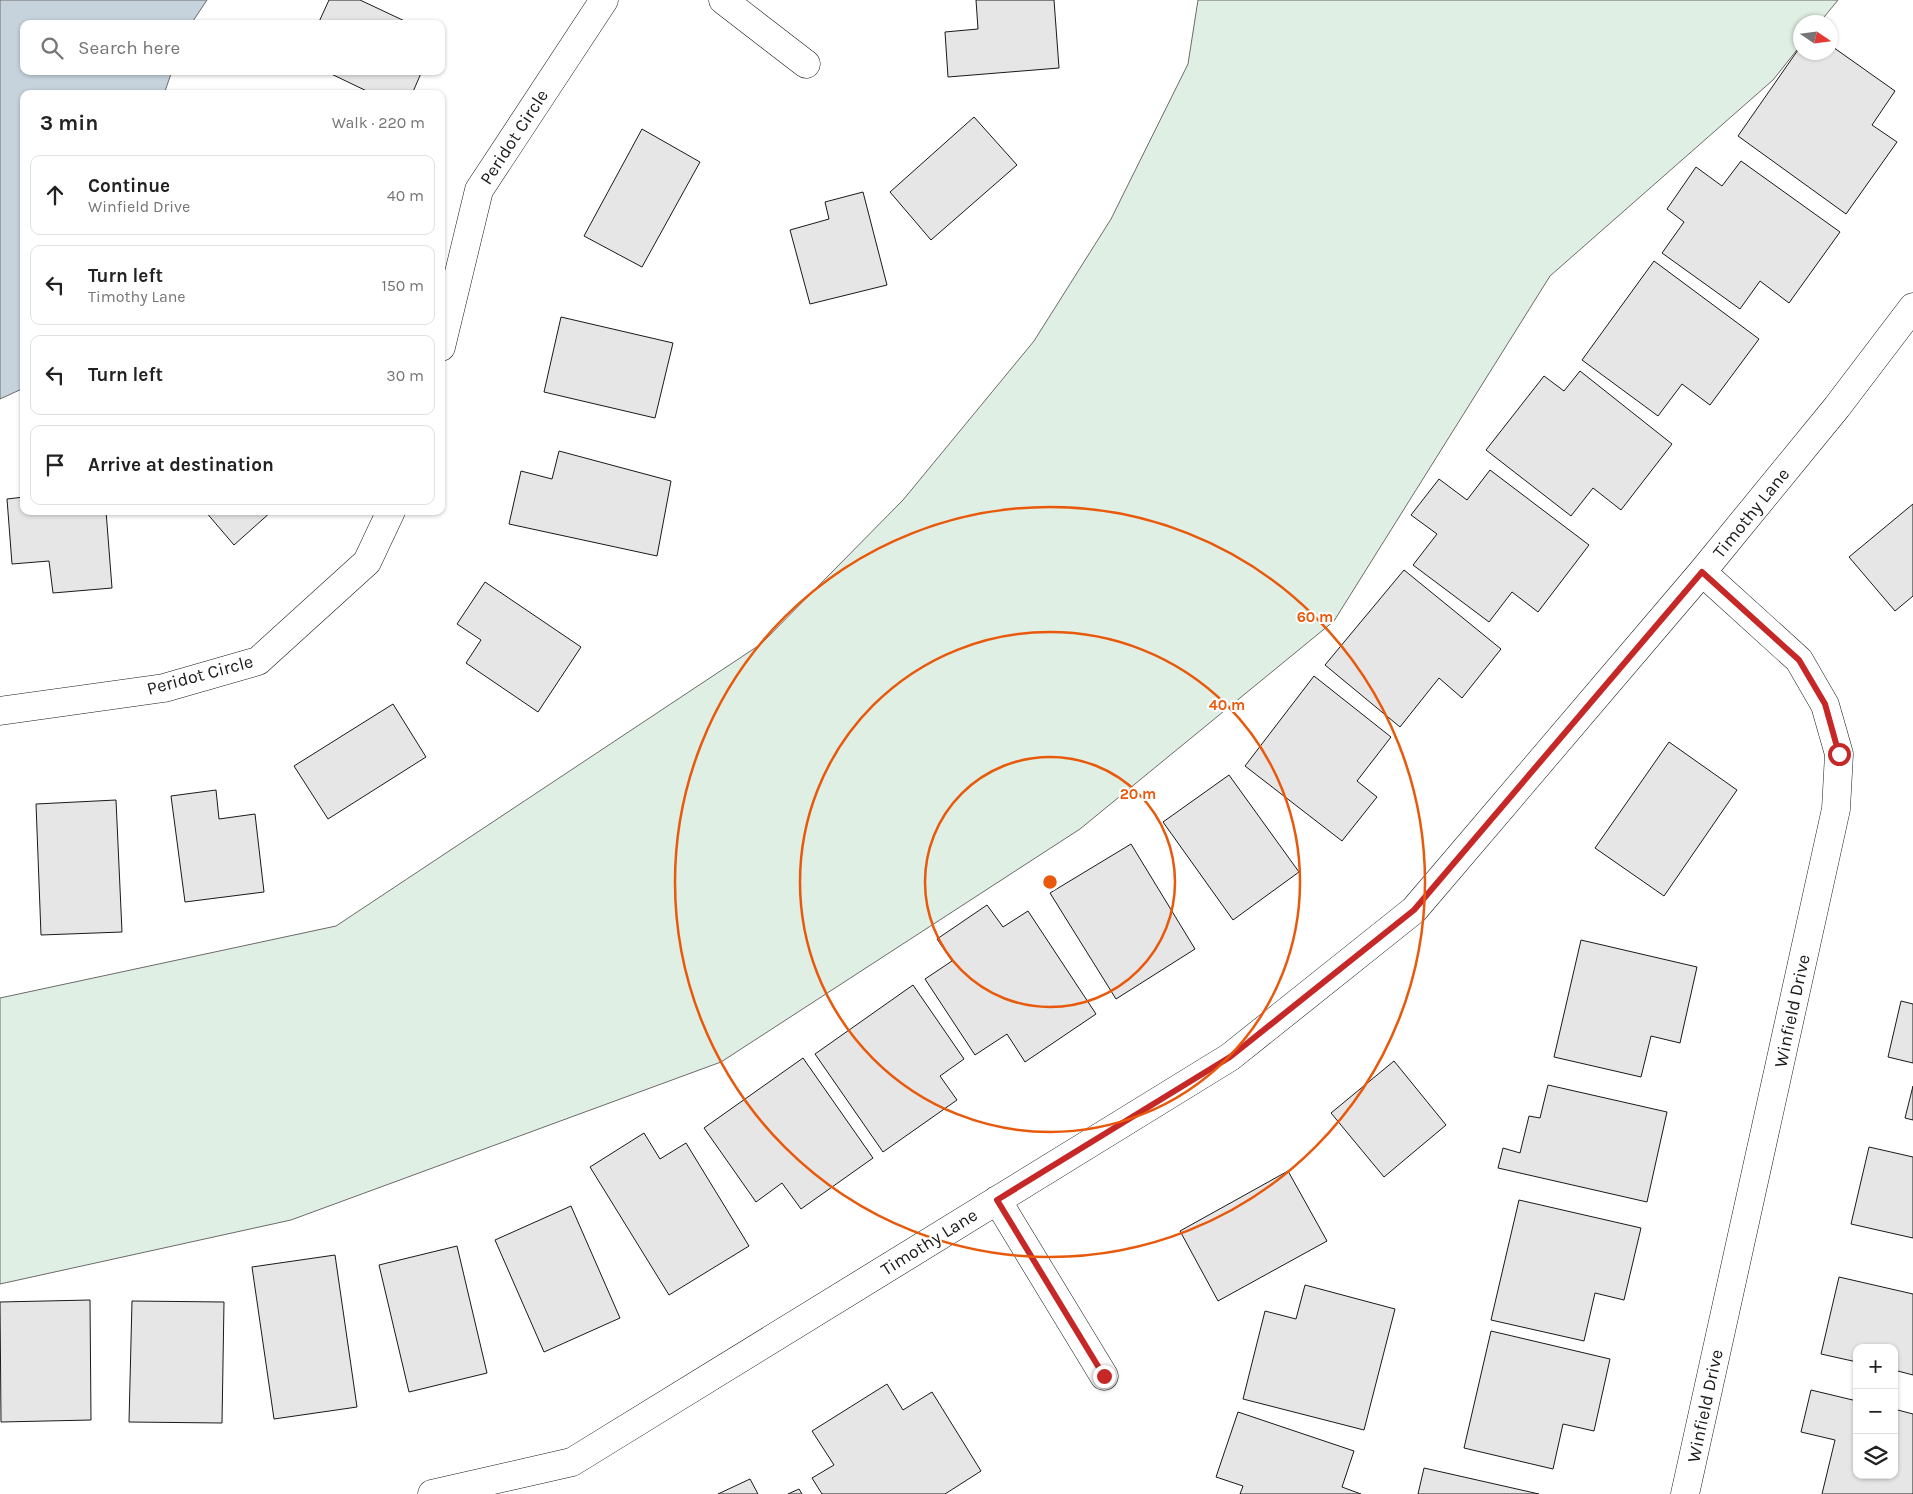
<!DOCTYPE html>
<meta charset="utf-8">
<style>
body{margin:0;font-family:Karla,sans-serif;background:#f6f6f6;color:#222}
.controls{position:absolute;right:15px;bottom:15px;display:grid;overflow:hidden;border-radius:10px;box-shadow:0 1px 4px #0004}
.controls button{width:45px;height:45px;display:grid;place-items:center;padding:0;border:0;border-bottom:1px solid #e0e0e0;background:#fff;color:#222;font:25px sans-serif}
.compass{position:absolute;left:1793px;top:15px;width:45px;height:45px;border-radius:50%;background:#fff;box-shadow:0 1px 4px #0004;rotate:103deg}
.stop{position:absolute;width:15px;height:15px;margin:-11px;border:4px solid #c62828;border-radius:50%;background:#fff}
.stop.end{background:#c62828;border-color:#fff;box-shadow:0 1px 5px #0008}
.list{margin:0;padding:0;list-style:none}
h2{display:flex;justify-content:space-between;align-items:center;height:65px;margin:0;padding:0 20px;font-size:21px}
h2 small{font-size:16px;font-weight:400;color:#767676}
.list li{display:grid;grid-template-columns:32px 1fr auto;gap:15px;align-items:center;box-sizing:border-box;height:80px;margin:0 10px 10px;padding:0 10px;border:1px solid #e0e0e0;border-radius:10px}
.list b{display:block;font-size:19px;white-space:nowrap}
.list p{margin:0;font-size:16px;white-space:nowrap;color:#767676}
.list em{font-size:16px;font-style:normal;color:#767676}
.icon{flex:none;width:28px;height:28px;fill:none;stroke:currentColor;stroke-width:2;stroke-linecap:round;stroke-linejoin:round}
.map{position:relative;flex:none;width:1913px;height:1494px;overflow:hidden}
.search{position:absolute;background:#fff;box-shadow:0 1px 4px #0004;left:20px;top:20px;width:425px;height:55px;display:flex;align-items:center;gap:12px;box-sizing:border-box;padding:0 18px;border-radius:10px;color:#767676;font-size:19px}
.panel{position:absolute;background:#fff;box-shadow:0 1px 4px #0004;left:20px;top:90px;width:425px;height:425px;border-radius:10px}
.map>svg:first-child{display:block}
</style>
<div class="map">
<svg width="1913" height="1494" viewBox="0 0 1913 1494">
<rect width="100%" height="100%" fill="#fff"/>
<path fill="#e0efe3" stroke="#6a6a6a" d="M 1198,0 L 1838,0 L 1820,22 L 1800,22 L 1800,46 L 1773,80 L 1550,276 L 1334,621 L 1080,829 L 721,1062 L 291,1220 L 0,1284 L 0,998 L 336,926 L 761,644 L 903,500 L 1034,341 L 1111,219 L 1188,64 Z"/>
<path fill="#c6d2dc" stroke="#6a6a6a" d="M 0,0 L 207,0 L 191,24 L 24,24 L 24,71 L 172,71 L 164,94 L 24,94 L 24,388 L 0,399 Z"/>
<path fill="#e6e6e6" stroke="#1a1a1a" d="M 329,0 L 360,0 L 411,24 L 318,24 Z
M 976,0 L 1054,0 L 1059,68 L 948,77 L 945,32 L 978,29 Z
M 1830,45 L 1895,91 L 1872,125 L 1897,142 L 1846,214 L 1738,136 L 1800,47 L 1800,52 L 1830,52 Z
M 325,71 L 422,71 L 412,94 L 373,94 Z
M 974,117 L 1017,165 L 931,240 L 890,192 Z
M 642,129 L 700,162 L 642,267 L 584,236 Z
M 1741,161 L 1840,232 L 1789,303 L 1760,281 L 1740,309 L 1662,253 L 1684,222 L 1667,209 L 1696,167 L 1722,186 Z
M 863,192 L 887,285 L 810,304 L 790,230 L 829,219 L 825,202 Z
M 1654,261 L 1759,339 L 1710,405 L 1682,384 L 1658,416 L 1582,360 Z
M 561,317 L 673,343 L 655,418 L 544,392 Z
M 1580,371 L 1672,444 L 1621,510 L 1593,488 L 1571,516 L 1486,450 L 1544,376 L 1564,391 Z
M 559,451 L 671,481 L 657,556 L 509,524 L 521,471 L 552,479 Z
M 1490,470 L 1589,545 L 1538,612 L 1512,592 L 1489,622 L 1413,565 L 1437,534 L 1411,515 L 1439,479 L 1467,500 Z
M 24,497 L 24,511 L 106,511 L 112,588 L 53,593 L 49,561 L 12,564 L 7,499 Z
M 1913,504 L 1913,596 L 1895,611 L 1849,557 Z
M 205,511 L 272,511 L 234,545 Z
M 1404,570 L 1501,649 L 1462,698 L 1439,678 L 1400,727 L 1325,665 Z
M 485,582 L 581,647 L 538,712 L 466,663 L 481,640 L 457,624 Z
M 1314,676 L 1391,737 L 1357,781 L 1377,797 L 1342,841 L 1245,766 Z
M 393,704 L 426,757 L 328,819 L 294,766 Z
M 1669,742 L 1737,790 L 1664,896 L 1595,848 Z
M 1229,775 L 1299,872 L 1233,920 L 1163,822 Z
M 216,790 L 219,819 L 255,814 L 264,892 L 185,902 L 171,796 Z
M 116,800 L 122,932 L 41,935 L 36,804 Z
M 1131,844 L 1195,949 L 1116,999 L 1050,893 Z
M 987,905 L 1003,927 L 1028,911 L 1096,1014 L 1025,1062 L 1007,1034 L 975,1055 L 925,979 L 952,961 L 937,939 Z
M 1581,940 L 1697,967 L 1680,1043 L 1651,1036 L 1641,1077 L 1554,1057 Z
M 913,985 L 964,1059 L 940,1076 L 957,1100 L 883,1152 L 815,1054 Z
M 1901,1001 L 1913,1004 L 1913,1063 L 1888,1057 Z
M 803,1058 L 873,1158 L 801,1209 L 782,1183 L 756,1202 L 704,1128 Z
M 1394,1061 L 1446,1125 L 1384,1177 L 1331,1113 Z
M 1548,1085 L 1667,1112 L 1647,1202 L 1498,1168 L 1503,1148 L 1520,1153 L 1529,1116 L 1540,1118 Z
M 1913,1086 L 1913,1120 L 1905,1118 Z
M 644,1133 L 660,1159 L 686,1143 L 749,1246 L 669,1295 L 590,1167 Z
M 1869,1147 L 1913,1157 L 1913,1238 L 1851,1224 Z
M 1288,1171 L 1327,1241 L 1218,1301 L 1180,1231 Z
M 1519,1200 L 1641,1228 L 1624,1300 L 1595,1293 L 1584,1341 L 1491,1320 Z
M 571,1206 L 620,1318 L 544,1352 L 495,1240 Z
M 457,1246 L 487,1373 L 409,1392 L 379,1265 Z
M 335,1255 L 357,1407 L 274,1419 L 252,1267 Z
M 1839,1277 L 1913,1294 L 1913,1375 L 1894,1370 L 1894,1348 L 1857,1348 L 1857,1362 L 1821,1354 Z
M 1305,1285 L 1395,1309 L 1364,1430 L 1243,1399 L 1265,1311 L 1296,1319 Z
M 90,1300 L 91,1420 L 1,1422 L 0,1302 Z
M 132,1301 L 224,1302 L 222,1423 L 129,1422 Z
M 1491,1331 L 1610,1359 L 1594,1431 L 1563,1424 L 1553,1469 L 1464,1448 Z
M 887,1384 L 903,1410 L 932,1392 L 981,1471 L 945,1494 L 822,1494 L 812,1478 L 834,1465 L 812,1431 Z
M 1811,1390 L 1857,1401 L 1857,1475 L 1894,1475 L 1894,1409 L 1913,1414 L 1913,1494 L 1822,1494 L 1835,1440 L 1801,1432 Z
M 1238,1412 L 1354,1451 L 1342,1487 L 1361,1494 L 1240,1494 L 1243,1486 L 1216,1477 Z
M 1424,1468 L 1539,1494 L 1418,1494 Z
M 750,1479 L 758,1494 L 718,1494 Z
M 799,1489 L 802,1494 L 788,1494 Z"/>
<g fill="none" stroke-linecap="round" stroke-linejoin="round">
<g stroke="#1a1a1a" stroke-width="29">
<path id="minor" d="M 723,0 L 806,64
M 441,347 L 479,190 L 604,0
M 0,711 L 164,688 L 258,661 L 367,562 L 391,511
M 997,1200 L 1104,1376
M 432,1494 L 572,1462 L 1230,1057 L 1414,910 L 1702,572 L 1837,407 L 1913,307
M 1685,1494 L 1836,809 L 1839,754 L 1825,705 L 1799,660 L 1702,572"/>
</g>
<use href="#minor" stroke="#fff" stroke-width="28"/>
</g>
<g fill="none" stroke-linecap="round" stroke-linejoin="round">
<path stroke="#c62828" stroke-width="6" d="M 1104,1376 L 997,1200 L 1230,1057 L 1414,910 L 1702,572 L 1799,660 L 1825,704 L 1839,754"/>
</g>
<g fill="none" stroke="#e8590c" stroke-width="2.5">
<circle cx="1050" cy="882" r="125"/>
<circle cx="1050" cy="882" r="250"/>
<circle cx="1050" cy="882" r="375"/>
</g>
<g text-anchor="middle" dominant-baseline="central" stroke-width="4" stroke-linejoin="round" paint-order="stroke">
<g font-size="18" fill="#1a1a1a" stroke="#fff">
<text transform="translate(514 137) rotate(-57)">Peridot Circle</text>
<text transform="translate(1751 513) rotate(-51)">Timothy Lane</text>
<text transform="translate(200 675) rotate(-15)">Peridot Circle</text>
<text transform="translate(1792 1011) rotate(-78)">Winfield Drive</text>
<text transform="translate(929 1242) rotate(-32)">Timothy Lane</text>
<text transform="translate(1705 1406) rotate(-78)">Winfield Drive</text>
</g>
</g>
<circle cx="1050" cy="882" r="8" fill="#e8590c" stroke="#fff" stroke-width="2.5"/>
<g font-size="15" text-anchor="middle" font-weight="bold" fill="#e8590c" stroke="#fff" stroke-width="4" stroke-linejoin="round" paint-order="stroke">
<text x="1315" y="622">60 m</text>
<text x="1227" y="710">40 m</text>
<text x="1138" y="799">20 m</text>
</g>
</svg>
<div class="controls">
<button>+</button>
<button>−</button>
<button><svg class="icon" aria-label="layers" viewBox="0 0 24 24"><path d="M12 4l9 5-9 5-9-5zM3 14l9 5 9-5"/></svg></button>
</div>
<svg class="compass" viewBox="-18 -18 36 36"><path d="M0-13l5 13h-10z" fill="#e53935"/><path d="M0 13l5-13h-10z" fill="#767676"/></svg>
<div class="stop" style="left:1839px;top:754px"></div>
<div class="stop end" style="left:1104px;top:1376px"></div>
<div class="search"><svg class="icon" aria-label="search" viewBox="0 0 24 24"><circle cx="10" cy="10" r="6"/><path d="M15 15l6 6"/></svg>Search here</div>
<section class="panel">
<h2>3 min<small>Walk · 220 m</small></h2>
<ul class="list">
<li><svg class="icon" aria-label="ahead" viewBox="0 0 24 24"><path d="M12 20V5M6 11l6-6 6 6"/></svg><div><b>Continue</b><p>Winfield Drive</p></div><em>40 m</em></li>
<li><svg class="icon" aria-label="left" viewBox="0 0 24 24"><path d="M17 20v-9H6M10 6l-5 5 5 5"/></svg><div><b>Turn left</b><p>Timothy Lane</p></div><em>150 m</em></li>
<li><svg class="icon" aria-label="left" viewBox="0 0 24 24"><path d="M17 20v-9H6M10 6l-5 5 5 5"/></svg><div><b>Turn left</b></div><em>30 m</em></li>
<li><svg class="icon" aria-label="arrive" viewBox="0 0 24 24"><path d="M6 21V4h12l-3 4 3 4H6"/></svg><div><b>Arrive at destination</b></div></li>
</ul>
</section>
</div>
